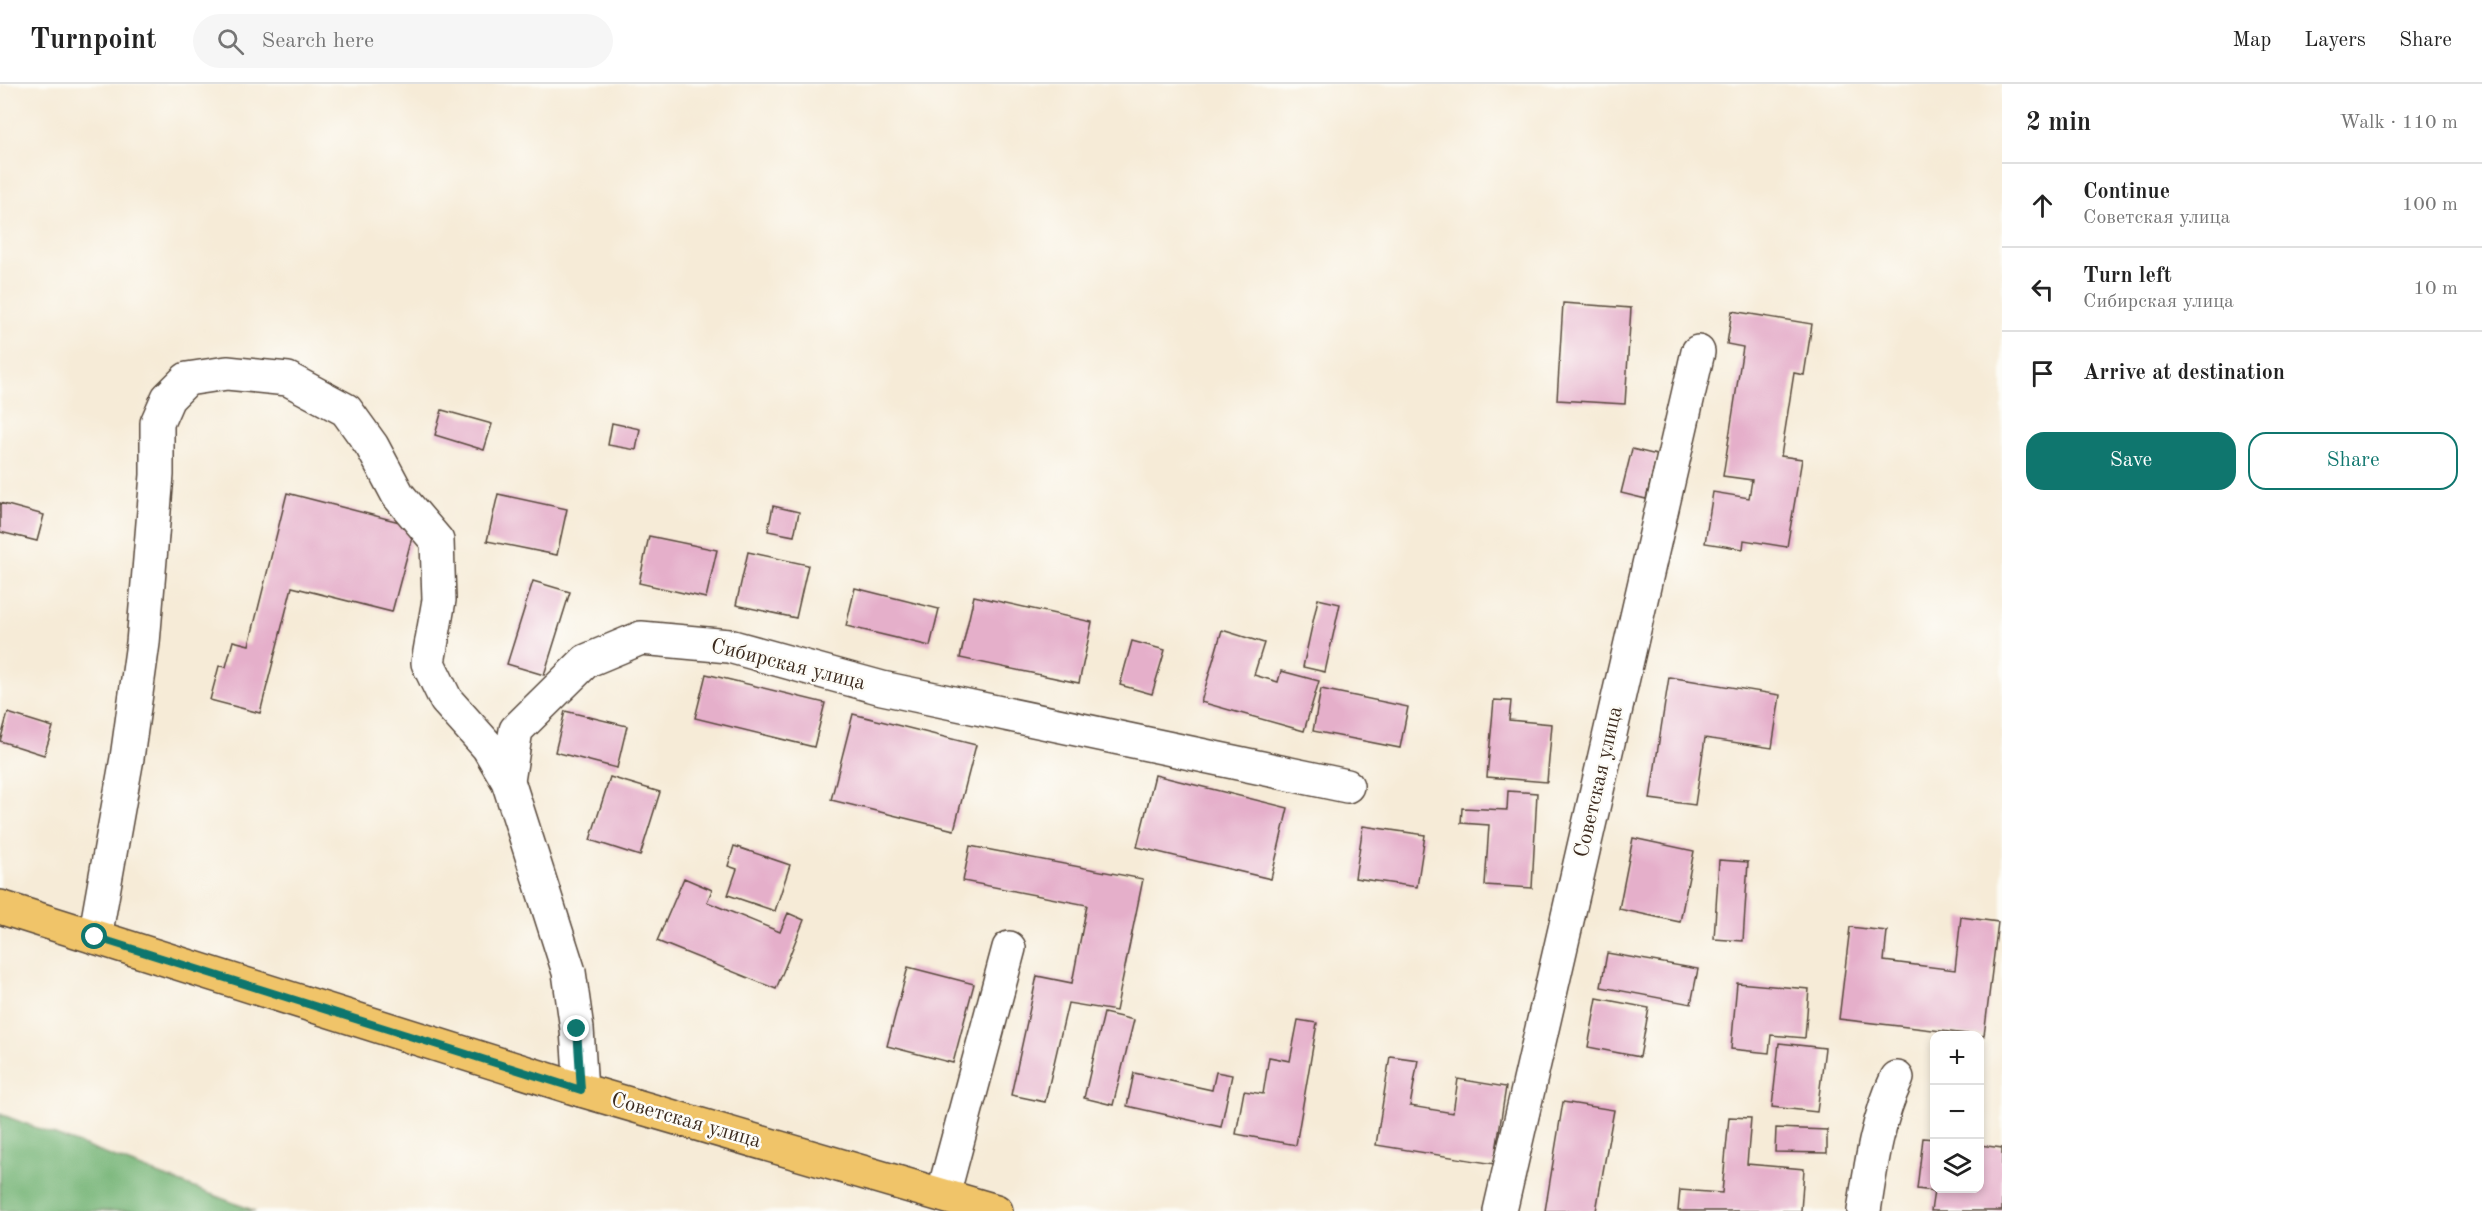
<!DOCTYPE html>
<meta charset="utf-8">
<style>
body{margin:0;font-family:"Old Standard TT",serif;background:#f6f6f6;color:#222}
.controls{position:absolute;right:18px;bottom:18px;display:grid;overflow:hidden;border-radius:12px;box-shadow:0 3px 9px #0003}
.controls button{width:54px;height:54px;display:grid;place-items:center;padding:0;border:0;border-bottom:2px solid #e0e0e0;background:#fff;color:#222;font:30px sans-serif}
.stop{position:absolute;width:18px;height:18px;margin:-14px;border:4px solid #0f766e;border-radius:50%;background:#fff}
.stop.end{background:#0f766e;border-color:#fff;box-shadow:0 2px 6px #0008}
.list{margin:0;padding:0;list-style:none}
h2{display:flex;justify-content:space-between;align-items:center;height:78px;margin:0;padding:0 24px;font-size:26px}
h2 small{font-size:20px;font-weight:400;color:#767676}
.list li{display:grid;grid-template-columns:39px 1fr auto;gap:18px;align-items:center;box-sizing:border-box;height:84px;padding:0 24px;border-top:2px solid #e0e0e0}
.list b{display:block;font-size:22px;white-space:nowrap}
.list p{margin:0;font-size:20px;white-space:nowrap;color:#767676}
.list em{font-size:20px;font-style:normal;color:#767676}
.actions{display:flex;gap:12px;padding:18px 24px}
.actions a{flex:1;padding:14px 0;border:2px solid #0f766e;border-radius:18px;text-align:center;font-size:21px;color:#0f766e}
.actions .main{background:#0f766e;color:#fff}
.icon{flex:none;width:33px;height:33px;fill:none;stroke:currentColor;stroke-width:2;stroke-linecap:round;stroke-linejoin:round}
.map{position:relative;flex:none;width:2002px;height:1127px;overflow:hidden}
header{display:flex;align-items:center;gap:36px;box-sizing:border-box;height:84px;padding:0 30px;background:#fff;border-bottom:2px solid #e0e0e0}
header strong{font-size:28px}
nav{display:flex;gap:33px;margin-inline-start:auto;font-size:21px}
.search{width:420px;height:54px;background:#f6f6f6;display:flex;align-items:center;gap:15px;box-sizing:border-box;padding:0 21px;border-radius:33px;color:#767676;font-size:22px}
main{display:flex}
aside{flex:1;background:#fff}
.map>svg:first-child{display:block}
</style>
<header>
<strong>Turnpoint</strong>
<div class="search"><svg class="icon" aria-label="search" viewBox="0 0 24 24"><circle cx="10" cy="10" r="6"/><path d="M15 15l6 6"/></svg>Search here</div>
<nav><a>Map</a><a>Layers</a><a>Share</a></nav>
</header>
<main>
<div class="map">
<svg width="2002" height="1127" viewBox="0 0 2002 1127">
<rect width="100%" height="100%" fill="#fdfcf7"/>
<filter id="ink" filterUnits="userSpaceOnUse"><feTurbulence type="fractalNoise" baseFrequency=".0167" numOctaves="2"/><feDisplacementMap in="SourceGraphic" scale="12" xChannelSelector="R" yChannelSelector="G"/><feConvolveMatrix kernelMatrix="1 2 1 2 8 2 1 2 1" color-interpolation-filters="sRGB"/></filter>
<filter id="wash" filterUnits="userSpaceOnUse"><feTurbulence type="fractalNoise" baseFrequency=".008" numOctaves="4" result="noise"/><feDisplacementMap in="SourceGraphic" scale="24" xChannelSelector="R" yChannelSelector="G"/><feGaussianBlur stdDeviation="1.35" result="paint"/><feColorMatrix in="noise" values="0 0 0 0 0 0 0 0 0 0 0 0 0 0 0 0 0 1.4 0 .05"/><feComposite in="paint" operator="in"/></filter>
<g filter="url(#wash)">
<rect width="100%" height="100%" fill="#f6ebd7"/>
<path fill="#73b375" stroke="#576e4a" stroke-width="1.5" d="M 0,1030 L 255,1127 L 0,1127 Z"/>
<g id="blocks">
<path fill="#e5afca" d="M 1563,219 L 1631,224 L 1625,320 L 1557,316 Z
M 1732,227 L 1812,240 L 1804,291 L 1794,289 L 1781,372 L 1802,375 L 1787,463 L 1744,456 L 1743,465 L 1705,459 L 1713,408 L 1749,414 L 1752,396 L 1723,392 L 1743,263 L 1727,260 Z
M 442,326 L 492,340 L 484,366 L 435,351 Z
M 612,339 L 640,345 L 636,366 L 608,361 Z
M 1632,365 L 1657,371 L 1646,415 L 1621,409 Z
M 287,409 L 415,442 L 392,528 L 292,503 L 260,629 L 210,616 L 219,582 L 226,583 L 233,557 L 249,561 Z
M 498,410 L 567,425 L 557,471 L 487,457 Z
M 0,419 L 44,431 L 37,457 L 0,448 Z
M 773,422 L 799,428 L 794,452 L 768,447 Z
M 649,452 L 717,466 L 706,514 L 639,499 Z
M 748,468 L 808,481 L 796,534 L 736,521 Z
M 533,497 L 570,508 L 544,591 L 507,580 Z
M 855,504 L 939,525 L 930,562 L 846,542 Z
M 974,512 L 1092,538 L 1079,599 L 960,574 Z
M 1318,515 L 1340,520 L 1325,588 L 1303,583 Z
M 1222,546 L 1264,559 L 1254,591 L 1278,598 L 1281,587 L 1319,597 L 1304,647 L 1201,618 Z
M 1132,557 L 1165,566 L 1152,610 L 1120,601 Z
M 706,590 L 825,619 L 814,663 L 695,634 Z
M 1669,593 L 1780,611 L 1772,664 L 1705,654 L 1695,721 L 1650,715 Z
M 1321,605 L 1408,623 L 1400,664 L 1313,647 Z
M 1494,616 L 1511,617 L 1509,636 L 1552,640 L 1547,698 L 1487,693 Z
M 565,627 L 627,642 L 617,684 L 555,668 Z
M 8,629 L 53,643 L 44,671 L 0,657 Z
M 853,630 L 976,661 L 954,746 L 831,716 Z
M 1155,691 L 1288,724 L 1271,795 L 1137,763 Z
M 610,693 L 660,708 L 640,772 L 590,756 Z
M 1508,707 L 1537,709 L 1532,804 L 1485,801 L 1489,741 L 1461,739 L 1462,724 L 1507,726 Z
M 1363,742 L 1425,751 L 1417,803 L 1355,794 Z
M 1633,754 L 1694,767 L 1680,838 L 1619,825 Z
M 734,762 L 790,781 L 775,827 L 728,811 L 737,785 L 728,782 Z
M 970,762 L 1143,795 L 1116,927 L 1068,919 L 1045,1018 L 1011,1011 L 1037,892 L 1072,899 L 1087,821 L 963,797 Z
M 1719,776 L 1748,778 L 1743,857 L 1714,855 Z
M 684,794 L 712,806 L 707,818 L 780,848 L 788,829 L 804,836 L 776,905 L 657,857 Z
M 1961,833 L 1998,838 L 1984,952 L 1839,935 L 1850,843 L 1887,847 L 1884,877 L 1955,886 Z
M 1607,869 L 1698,885 L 1691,920 L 1601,903 Z
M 908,883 L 974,900 L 953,979 L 887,962 Z
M 1737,899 L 1809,905 L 1805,954 L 1771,951 L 1769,969 L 1731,965 Z
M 1597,914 L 1649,924 L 1640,973 L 1588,963 Z
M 1104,929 L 1134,936 L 1113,1021 L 1084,1014 Z
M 1298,936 L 1317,939 L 1296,1061 L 1236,1050 L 1244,1007 L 1263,1010 L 1269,973 L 1290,977 Z
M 1779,959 L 1825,964 L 1817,1028 L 1772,1023 Z
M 1390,972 L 1418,976 L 1410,1022 L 1453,1029 L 1458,995 L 1506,1003 L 1494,1080 L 1376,1061 Z
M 1216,988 L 1232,991 L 1221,1043 L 1127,1022 L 1134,989 L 1212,1006 Z
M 1563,1018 L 1614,1026 L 1596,1127 L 1545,1127 Z
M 1729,1033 L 1751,1034 L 1747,1080 L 1804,1085 L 1801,1127 L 1678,1127 L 1680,1106 L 1722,1109 Z
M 1776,1044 L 1827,1046 L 1827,1069 L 1775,1068 Z
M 1923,1054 L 1934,1055 L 1934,1104 L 1980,1104 L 1980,1061 L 2002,1064 L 2002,1127 L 1931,1127 L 1934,1107 L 1917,1105 Z"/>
</g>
</g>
<g filter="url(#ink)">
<use href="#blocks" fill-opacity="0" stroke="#57473a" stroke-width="1.5"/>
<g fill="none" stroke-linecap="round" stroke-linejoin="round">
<g stroke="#57473a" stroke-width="36">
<path id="minor" d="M 95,853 L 127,674 L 143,559 L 157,391 L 157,339 L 168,314 L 187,295 L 227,289 L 288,295 L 346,326 L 372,362 L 398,411 L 437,457 L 439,516 L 428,579 L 446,616 L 488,663 L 508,697
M 581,1006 L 577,945 L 569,888 L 508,697 L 516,646 L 586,577 L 641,554 L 729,562 L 882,604 L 1347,702
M 943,1111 L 1009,864
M 1500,1127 L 1698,268
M 1864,1127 C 1871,1081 1877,1036 1897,994"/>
</g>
<g stroke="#57473a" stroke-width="36">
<path id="major" d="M 0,823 L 581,1006 L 996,1127"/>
</g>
<use href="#minor" stroke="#fff" stroke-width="33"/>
<use href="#major" stroke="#f0c469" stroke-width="33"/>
</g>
</g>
<g fill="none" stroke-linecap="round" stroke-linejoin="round" filter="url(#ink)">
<path stroke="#0f766e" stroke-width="8" d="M 95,853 L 581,1006 L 577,945"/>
</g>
<g text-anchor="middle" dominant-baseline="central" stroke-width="5" stroke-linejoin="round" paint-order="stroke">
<g font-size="21" fill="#3b2a1e" stroke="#fdfcf7">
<text transform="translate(788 581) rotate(14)">Сибирская улица</text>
<text transform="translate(1599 698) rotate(-77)">Советская улица</text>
<text transform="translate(686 1037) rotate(16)">Советская улица</text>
</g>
</g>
</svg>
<div class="controls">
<button>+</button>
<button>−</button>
<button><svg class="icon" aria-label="layers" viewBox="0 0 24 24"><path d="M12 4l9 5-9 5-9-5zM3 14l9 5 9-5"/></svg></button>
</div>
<div class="stop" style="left:95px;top:853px"></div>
<div class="stop end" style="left:577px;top:945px"></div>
</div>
<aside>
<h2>2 min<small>Walk · 110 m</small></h2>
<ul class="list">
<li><svg class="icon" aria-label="ahead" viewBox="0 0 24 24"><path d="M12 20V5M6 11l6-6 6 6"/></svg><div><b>Continue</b><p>Советская улица</p></div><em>100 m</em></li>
<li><svg class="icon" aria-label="left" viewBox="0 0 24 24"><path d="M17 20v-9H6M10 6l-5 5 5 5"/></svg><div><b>Turn left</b><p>Сибирская улица</p></div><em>10 m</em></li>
<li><svg class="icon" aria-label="arrive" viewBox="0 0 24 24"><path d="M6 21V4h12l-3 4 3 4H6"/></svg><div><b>Arrive at destination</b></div></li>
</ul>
<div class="actions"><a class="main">Save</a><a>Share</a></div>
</aside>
</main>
